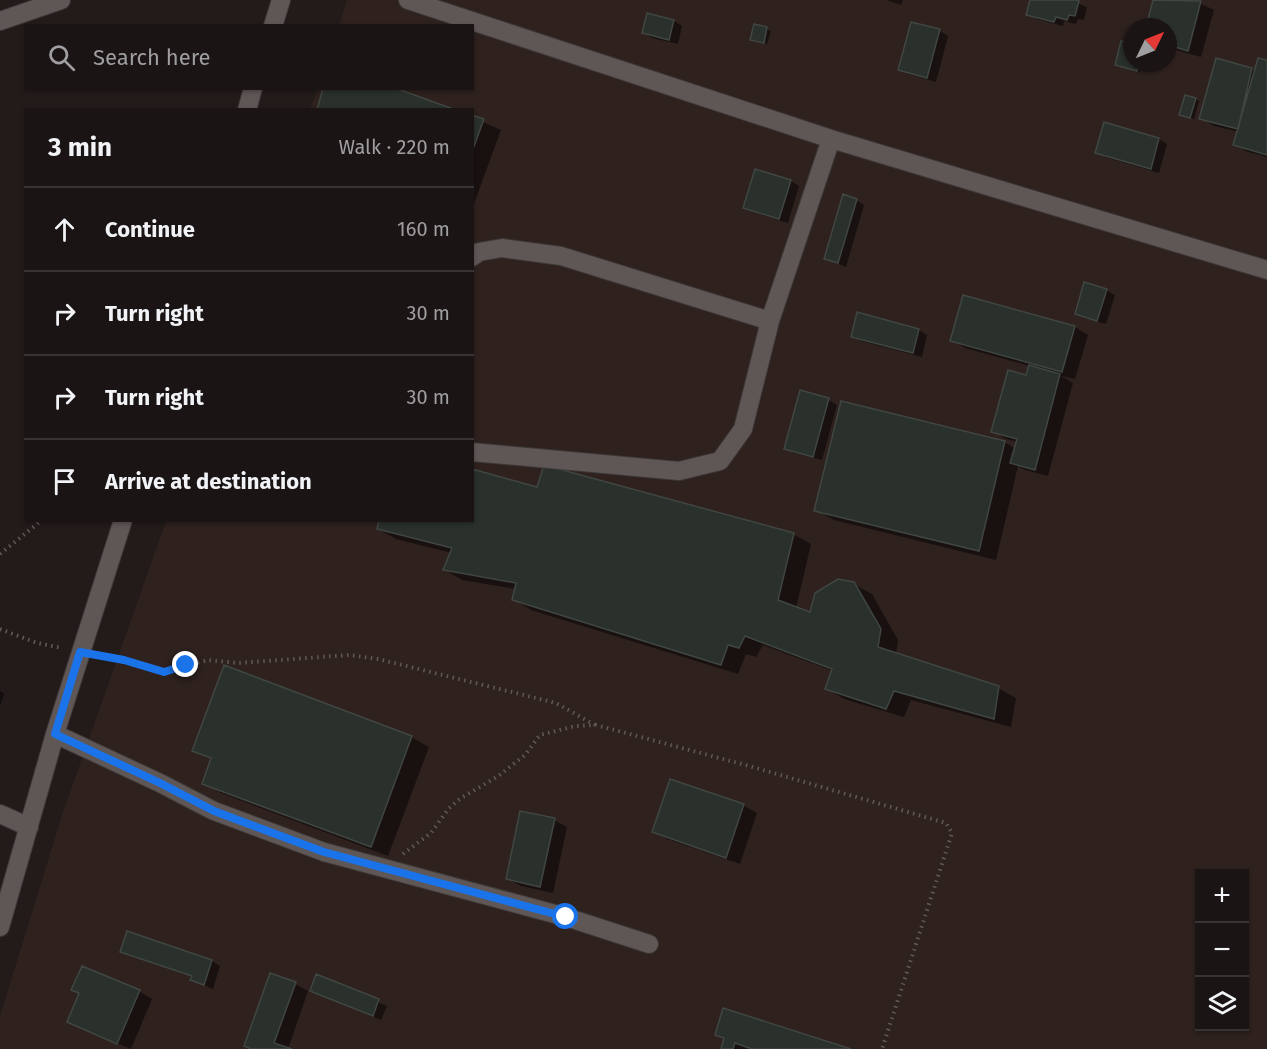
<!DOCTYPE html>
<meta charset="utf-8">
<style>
body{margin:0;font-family:"Fira Sans",sans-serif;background:#231d1d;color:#f1f3f6}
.controls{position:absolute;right:18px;bottom:18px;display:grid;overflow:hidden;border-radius:0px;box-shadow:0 2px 4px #0004}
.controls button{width:54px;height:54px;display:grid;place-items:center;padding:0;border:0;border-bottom:2px solid #383334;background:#1a1414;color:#f1f3f6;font:30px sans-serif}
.compass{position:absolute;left:1123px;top:18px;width:54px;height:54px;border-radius:50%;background:#1a1414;box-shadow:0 2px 4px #0004;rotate:47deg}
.stop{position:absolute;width:18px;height:18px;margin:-14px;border:4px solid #1a73e8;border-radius:50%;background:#fff}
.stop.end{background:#1a73e8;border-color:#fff;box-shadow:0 2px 6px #0008}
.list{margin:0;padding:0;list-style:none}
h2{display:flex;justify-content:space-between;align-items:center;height:78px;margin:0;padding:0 24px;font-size:26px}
h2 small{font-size:20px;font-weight:400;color:#9f9ea0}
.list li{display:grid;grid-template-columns:39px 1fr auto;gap:18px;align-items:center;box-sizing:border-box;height:84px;padding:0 24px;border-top:2px solid #383334}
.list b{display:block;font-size:22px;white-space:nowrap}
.list em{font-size:20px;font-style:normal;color:#9f9ea0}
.icon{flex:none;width:33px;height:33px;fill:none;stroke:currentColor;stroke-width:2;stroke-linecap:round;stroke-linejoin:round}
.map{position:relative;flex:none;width:1267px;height:1049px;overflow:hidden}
.search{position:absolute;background:#1a1414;box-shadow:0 2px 4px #0004;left:24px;top:24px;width:450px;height:66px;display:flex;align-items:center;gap:15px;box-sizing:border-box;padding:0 21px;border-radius:0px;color:#9f9ea0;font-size:22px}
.panel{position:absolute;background:#1a1414;box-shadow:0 2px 4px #0004;left:24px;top:108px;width:450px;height:414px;border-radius:0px}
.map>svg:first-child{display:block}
</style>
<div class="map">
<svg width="1267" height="1049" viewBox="0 0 1267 1049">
<rect width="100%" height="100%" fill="#221b1a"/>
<path fill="#2e211e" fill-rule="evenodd" d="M 347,0 L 1267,0 L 1267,1049 L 0,1049 L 0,1016 L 62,815 L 166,521 L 472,520 L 472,110 L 310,109 L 318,89 L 472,88 L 472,26 L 339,25 ZM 1132,27 L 1168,27 L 1168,63 L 1132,63 ZM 1200,874 L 1244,874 L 1244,1026 L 1200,1026 Z"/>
<path fill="#0007" d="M 886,0 L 903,0 L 901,5 Z
M 1031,0 L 1070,0 L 1087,7 L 1084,20 L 1078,19 L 1076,24 L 1064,21 L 1063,26 L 1036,19 L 1028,14 Z
M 1155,0 L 1193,0 L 1214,10 L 1201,57 L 1168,48 L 1168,27 L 1148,27 Z
M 674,21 L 682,26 L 678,44 L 652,38 L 644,33 Z
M 912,23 L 940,31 L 948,36 L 936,82 L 908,74 L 900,69 Z
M 755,26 L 771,31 L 767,44 L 752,39 Z
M 1132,45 L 1132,63 L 1143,63 L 1140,72 L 1117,64 Z
M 1267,62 L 1267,157 L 1248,152 L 1235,145 L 1239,132 L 1214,126 L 1201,118 L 1252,69 L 1256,72 Z
M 1196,99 L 1199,101 L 1194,119 L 1185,116 Z
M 472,117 L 501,130 L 472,209 Z
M 1105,124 L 1159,139 L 1167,144 L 1159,173 L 1105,157 L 1097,152 Z
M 791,181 L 799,186 L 788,223 L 753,212 L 745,207 Z
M 856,200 L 864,205 L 846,267 L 826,258 Z
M 1106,290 L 1115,295 L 1106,324 L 1085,318 L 1076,313 Z
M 964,296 L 1075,327 L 1088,335 L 1075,379 L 1061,376 L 1073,383 L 1048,476 L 1025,470 L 1018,466 L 996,560 L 834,520 L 816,510 L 1004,442 L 1016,449 L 1017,442 L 1006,439 L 993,431 L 1027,377 L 1030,366 L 965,348 L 952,340 Z
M 919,330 L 927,335 L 922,357 L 861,341 L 853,336 Z
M 801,392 L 829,400 L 837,405 L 822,460 L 794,453 L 786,448 Z
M 538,489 L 793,534 L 811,544 L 796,608 L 811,614 L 854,584 L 872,594 L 898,640 L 896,654 L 998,688 L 1016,698 L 1011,727 L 911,700 L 904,717 L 844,699 L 827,689 L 833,671 L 763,645 L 756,657 L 746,654 L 738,674 L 531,610 L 513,599 L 516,589 L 462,580 L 445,570 L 452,553 L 396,539 L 378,529 L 472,520 Z
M 0,691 L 4,694 L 0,706 Z
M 411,737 L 429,747 L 388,856 L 221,793 L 204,783 L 212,760 L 194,750 Z
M 671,781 L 744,806 L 757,813 L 740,864 L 667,839 L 654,832 Z
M 554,820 L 567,827 L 553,893 L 521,886 L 508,879 Z
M 128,933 L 212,961 L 220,966 L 213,989 L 192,980 L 193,977 L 130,956 L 122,951 Z
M 317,976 L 387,1006 L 381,1020 L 320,995 Z
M 295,984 L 308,991 L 288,1049 L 252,1049 Z
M 139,991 L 152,999 L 131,1049 L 82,1029 L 69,1021 Z
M 717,1034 L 846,1049 L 724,1049 L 725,1039 Z"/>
<path fill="#2a302c" stroke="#404642" stroke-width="1.5" d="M 1030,0 L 1076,0 L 1079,1 L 1075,16 L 1069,15 L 1067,20 L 1056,17 L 1054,22 L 1026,15 Z
M 1153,0 L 1201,1 L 1188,51 L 1168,45 L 1168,27 L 1146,27 Z
M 647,13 L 674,20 L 669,40 L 642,33 Z
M 911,22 L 940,29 L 927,78 L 898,70 Z
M 754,24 L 767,27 L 764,43 L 750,40 Z
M 1121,41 L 1132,44 L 1132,63 L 1139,63 L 1137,71 L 1115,65 Z
M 1216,58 L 1252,68 L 1238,129 L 1199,119 Z
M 1258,58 L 1267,60 L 1267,155 L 1233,145 Z
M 323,88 L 395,88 L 456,110 L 317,110 Z
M 1185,95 L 1196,98 L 1190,118 L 1179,115 Z
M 472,115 L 484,119 L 472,152 Z
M 1104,122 L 1159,138 L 1151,169 L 1095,153 Z
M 755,169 L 791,180 L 779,219 L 743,208 Z
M 843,194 L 857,199 L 838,263 L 824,259 Z
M 1084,282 L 1107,289 L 1097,321 L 1075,314 Z
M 963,295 L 1075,326 L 1062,372 L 950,341 Z
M 857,312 L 919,329 L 913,353 L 851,337 Z
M 1029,365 L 1060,374 L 1035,470 L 1010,463 L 1017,439 L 991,432 L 1008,370 L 1026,375 Z
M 800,390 L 829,398 L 813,457 L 784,449 Z
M 841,401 L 1005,441 L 979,551 L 814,511 Z
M 544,465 L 794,533 L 778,600 L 810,612 L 815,593 L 838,579 L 854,582 L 881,629 L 878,647 L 999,686 L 994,719 L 894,691 L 886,709 L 825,689 L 832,669 L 745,636 L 739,648 L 728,645 L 721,665 L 512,600 L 516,583 L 443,570 L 452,548 L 377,529 L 379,520 L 472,520 L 472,469 L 537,487 Z
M 224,665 L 412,736 L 371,847 L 202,784 L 211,758 L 192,751 Z
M 670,779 L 744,804 L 726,858 L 652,832 Z
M 520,811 L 555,818 L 540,887 L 506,879 Z
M 127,931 L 212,960 L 204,985 L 190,980 L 192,976 L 120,952 Z
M 82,966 L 140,990 L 117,1044 L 67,1022 L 79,993 L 71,990 Z
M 270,973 L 296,982 L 274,1043 L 292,1049 L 251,1049 L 244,1046 Z
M 316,974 L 379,999 L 373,1016 L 310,991 Z
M 723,1008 L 851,1049 L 752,1049 L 735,1043 L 733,1049 L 721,1049 L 724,1038 L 715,1035 Z"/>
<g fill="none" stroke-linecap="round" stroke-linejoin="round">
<g stroke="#3c3837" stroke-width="20">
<path id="minor" d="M 408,0 L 831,139 L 1267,270
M 0,21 L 61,0
M 273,26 L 281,0
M 247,110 L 253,88
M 472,257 L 479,252 L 502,248 L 561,256 L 770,321
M 472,452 L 679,471 L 720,461 L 743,429 L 770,321 L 831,139
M 55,734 L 160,783 L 214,811 L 324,852 L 566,917 L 649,944
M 0,814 L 29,827
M 0,927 L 55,734 L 123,520"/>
</g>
<path stroke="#605a59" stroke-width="4" stroke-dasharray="1.5 4.5" stroke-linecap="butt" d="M 0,554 L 42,520
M 0,629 L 37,643 L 62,648
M 99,656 L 164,672 L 208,660 L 238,663 L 349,655 L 378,659 L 556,703 L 595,725
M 403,854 L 431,833 L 449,808 L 461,798 L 497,777 L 525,755 L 540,735 L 575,726 L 596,725 L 749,766 L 946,823 L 952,833 L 882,1049"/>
<use href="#minor" stroke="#5f5756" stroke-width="18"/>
</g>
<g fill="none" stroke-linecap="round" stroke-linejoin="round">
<path stroke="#1a73e8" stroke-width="8" d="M 186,665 L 164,672 L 124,660 L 80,652 L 55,734 L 160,783 L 214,811 L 324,852 L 566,917"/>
</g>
</svg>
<div class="controls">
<button>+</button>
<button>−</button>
<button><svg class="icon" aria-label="layers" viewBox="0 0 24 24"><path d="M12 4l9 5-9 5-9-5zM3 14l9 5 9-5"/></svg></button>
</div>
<svg class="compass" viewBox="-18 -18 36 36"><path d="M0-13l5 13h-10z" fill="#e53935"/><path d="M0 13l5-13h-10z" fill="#9f9ea0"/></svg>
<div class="stop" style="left:566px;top:917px"></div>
<div class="stop end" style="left:186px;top:665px"></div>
<div class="search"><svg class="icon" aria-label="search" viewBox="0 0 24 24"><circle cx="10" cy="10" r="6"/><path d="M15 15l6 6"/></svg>Search here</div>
<section class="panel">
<h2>3 min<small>Walk · 220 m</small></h2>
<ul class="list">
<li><svg class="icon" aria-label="ahead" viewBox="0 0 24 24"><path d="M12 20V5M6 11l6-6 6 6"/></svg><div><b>Continue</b></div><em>160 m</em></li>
<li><svg class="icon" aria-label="right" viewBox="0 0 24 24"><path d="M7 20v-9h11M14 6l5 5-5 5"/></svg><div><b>Turn right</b></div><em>30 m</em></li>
<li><svg class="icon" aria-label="right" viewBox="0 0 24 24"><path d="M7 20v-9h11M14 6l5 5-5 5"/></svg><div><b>Turn right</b></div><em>30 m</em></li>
<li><svg class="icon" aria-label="arrive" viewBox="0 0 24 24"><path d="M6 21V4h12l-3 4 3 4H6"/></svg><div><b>Arrive at destination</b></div></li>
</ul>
</section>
</div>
